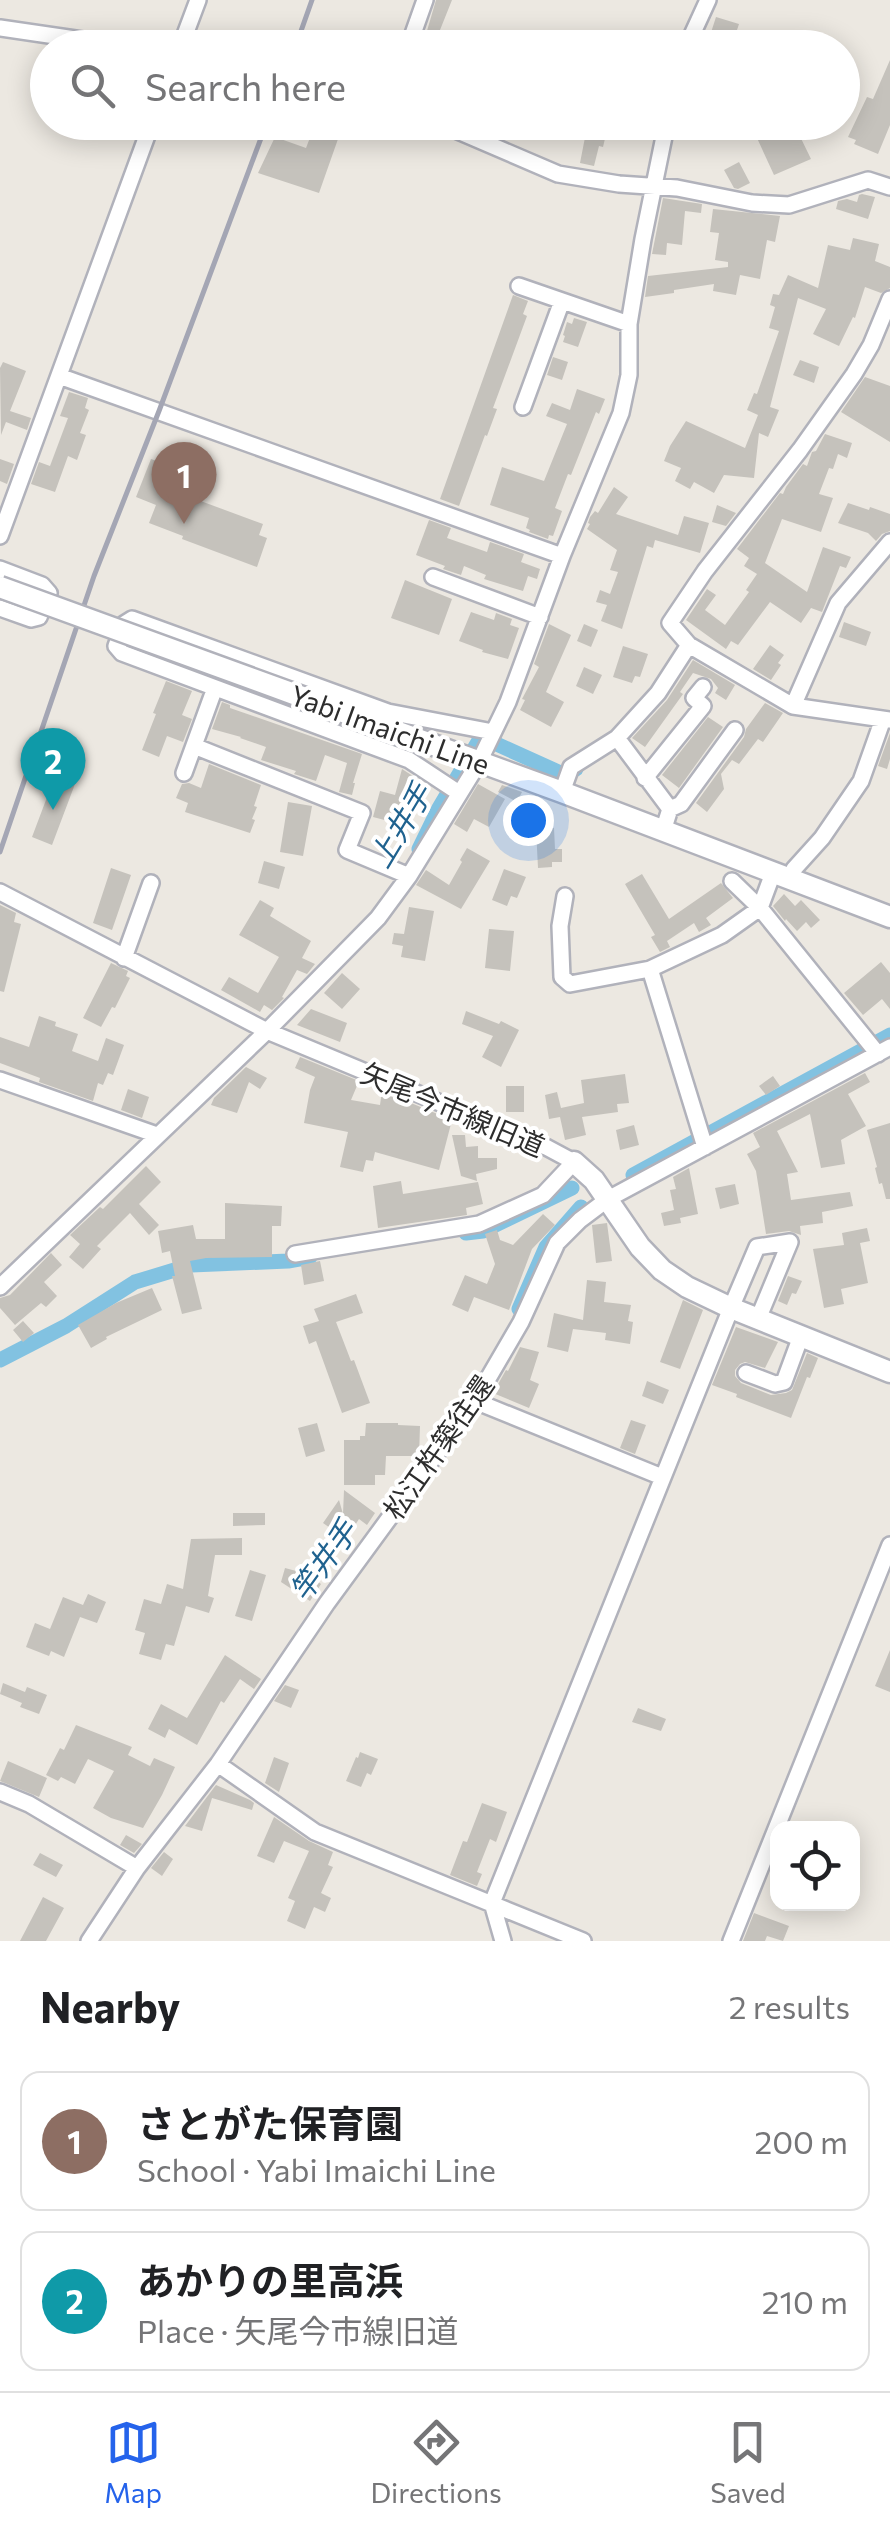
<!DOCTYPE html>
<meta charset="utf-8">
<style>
body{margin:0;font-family:Commissioner,"Noto Sans JP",sans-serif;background:#f2f2f2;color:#202124}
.controls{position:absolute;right:30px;bottom:30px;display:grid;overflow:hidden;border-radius:20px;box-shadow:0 5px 25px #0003}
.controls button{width:90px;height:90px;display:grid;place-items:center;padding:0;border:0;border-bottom:2px solid #e0e0e0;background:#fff;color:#202124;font:50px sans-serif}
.you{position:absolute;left:528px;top:820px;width:35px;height:35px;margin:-25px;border:8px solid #fff;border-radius:50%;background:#1a73e8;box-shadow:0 0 0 15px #1a73e833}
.badge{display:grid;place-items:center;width:65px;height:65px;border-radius:50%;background:#2563eb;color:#fff;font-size:32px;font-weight:700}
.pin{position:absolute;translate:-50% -82px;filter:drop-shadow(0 2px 5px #0008)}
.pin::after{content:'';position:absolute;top:52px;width:35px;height:30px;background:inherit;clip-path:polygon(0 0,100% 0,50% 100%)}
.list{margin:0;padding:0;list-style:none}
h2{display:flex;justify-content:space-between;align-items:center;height:130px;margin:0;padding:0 40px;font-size:42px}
h2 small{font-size:32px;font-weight:400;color:#757577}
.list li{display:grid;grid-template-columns:65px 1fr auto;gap:30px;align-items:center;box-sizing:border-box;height:140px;margin:0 20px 20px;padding:0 20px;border:2px solid #e0e0e0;border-radius:20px}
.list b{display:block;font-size:38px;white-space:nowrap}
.list p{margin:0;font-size:32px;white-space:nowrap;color:#757577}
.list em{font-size:32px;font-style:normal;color:#757577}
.icon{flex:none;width:55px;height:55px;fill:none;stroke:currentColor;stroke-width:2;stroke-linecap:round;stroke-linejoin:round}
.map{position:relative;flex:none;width:890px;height:1941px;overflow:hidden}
.search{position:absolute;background:#fff;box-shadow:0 5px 25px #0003;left:30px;right:30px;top:30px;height:110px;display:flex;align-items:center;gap:25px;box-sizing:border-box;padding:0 35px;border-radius:55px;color:#757577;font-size:38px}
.sheet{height:450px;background:#fff}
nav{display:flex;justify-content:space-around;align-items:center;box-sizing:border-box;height:140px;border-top:2px solid #e0e0e0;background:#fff;font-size:28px;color:#757577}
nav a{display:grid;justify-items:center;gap:5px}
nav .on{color:#2563eb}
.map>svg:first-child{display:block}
</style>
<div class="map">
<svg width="890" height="1941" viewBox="0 0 890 1941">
<rect width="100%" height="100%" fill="#ece8e1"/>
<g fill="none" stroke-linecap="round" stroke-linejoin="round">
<path stroke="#82c2e1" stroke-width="15" d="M 419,849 L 439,808 L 481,737 L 565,775 L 576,769
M 633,1175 L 890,1035
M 466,1233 L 483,1231 L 572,1188
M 519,1309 L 546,1247 L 581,1207
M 0,1360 L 66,1326 L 135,1282 L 191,1265 L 288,1261 L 310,1257"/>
</g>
<path fill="#c5c2bc" d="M 436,0 L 452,0 L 440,30 L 444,31 L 438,48 L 422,48 Z
M 716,17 L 739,24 L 731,48 L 706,48 Z
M 890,60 L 890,125 L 878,154 L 854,144 L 856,140 L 848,137 L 867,97 L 873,99 Z
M 316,122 L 344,122 L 319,193 L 258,173 L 275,137 L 306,148 Z
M 588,122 L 609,122 L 603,147 L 599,146 L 594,166 L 580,163 Z
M 743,122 L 793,122 L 811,159 L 774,175 L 757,138 L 755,140 Z
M 739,162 L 750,183 L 738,189 L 734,188 L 724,170 Z
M 862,194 L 875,197 L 868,219 L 836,209 L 838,201 L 847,199 L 857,202 L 859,195 Z
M 663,198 L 702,204 L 701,213 L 685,211 L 682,245 L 667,243 L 666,255 L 652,254 Z
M 713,209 L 780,216 L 775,242 L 767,240 L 760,279 L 740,275 L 736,295 L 713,291 L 714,284 L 674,290 L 674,293 L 645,297 L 648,276 L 728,267 L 728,262 L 715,260 L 719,233 L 710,232 Z
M 853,238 L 879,244 L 875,261 L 890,267 L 890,288 L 881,293 L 865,287 L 855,318 L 853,317 L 839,346 L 813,334 L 826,309 L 798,298 L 770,407 L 779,410 L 768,437 L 759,433 L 754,478 L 724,475 L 714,493 L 694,482 L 690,489 L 675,481 L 681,468 L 664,461 L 670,446 L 686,421 L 745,448 L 758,415 L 747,410 L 754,393 L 757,394 L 779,331 L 769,328 L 775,307 L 770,305 L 773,294 L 779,295 L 788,275 L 818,288 L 828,245 L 850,250 Z
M 513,295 L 528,301 L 523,314 L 527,316 L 493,408 L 497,409 L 487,436 L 485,435 L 459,506 L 440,499 Z
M 574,318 L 587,322 L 578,347 L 563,342 L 565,336 L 563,335 L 567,322 L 572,324 Z
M 553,357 L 568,362 L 562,380 L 547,375 Z
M 800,360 L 819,367 L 814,383 L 793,375 Z
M 3,362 L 26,371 L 10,411 L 31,418 L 27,430 L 6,422 L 1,435 L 0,368 Z
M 865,377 L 890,386 L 890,442 L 841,412 Z
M 577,389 L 605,399 L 599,414 L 596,412 L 571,475 L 568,474 L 555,508 L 562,511 L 553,536 L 549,535 L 548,539 L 529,532 L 530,530 L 526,528 L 529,518 L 490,505 L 502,467 L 544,481 L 567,424 L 546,416 L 552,403 L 570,410 Z
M 69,392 L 88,398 L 85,408 L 89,410 L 80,433 L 86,435 L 77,460 L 68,456 L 55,492 L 31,484 L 39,462 L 50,466 L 68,418 L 60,416 Z
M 825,434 L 852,443 L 847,458 L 838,454 L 833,469 L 829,468 L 819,494 L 833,498 L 821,532 L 782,519 L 765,563 L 807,592 L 823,547 L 851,557 L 846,568 L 840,566 L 822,612 L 811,608 L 801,623 L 770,602 L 738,645 L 731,641 L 726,649 L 686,620 L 707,589 L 716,595 L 705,610 L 725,625 L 749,592 L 746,590 L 757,574 L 744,566 L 749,558 L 737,549 L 780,493 L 783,494 L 786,487 L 803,464 L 807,466 L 812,452 L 816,451 Z
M 0,459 L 14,464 L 7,484 L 0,481 Z
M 151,459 L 195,474 L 187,496 L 263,524 L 259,535 L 267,538 L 257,567 L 182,539 L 183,536 L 149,523 L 156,505 L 136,497 Z
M 614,487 L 628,497 L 616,514 L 678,535 L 684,516 L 709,523 L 700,553 L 655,540 L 653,548 L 647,546 L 622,629 L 601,621 L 607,605 L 596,602 L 600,590 L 610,594 L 618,572 L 610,570 L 617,550 L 587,529 L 590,524 L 588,523 L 590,517 L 595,511 L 598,513 Z
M 848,503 L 869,510 L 870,507 L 890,514 L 890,531 L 882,534 L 876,541 L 868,533 L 838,523 Z
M 717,505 L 736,513 L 726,526 L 712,522 Z
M 429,520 L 451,528 L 447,538 L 487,552 L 490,542 L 524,554 L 521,562 L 540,569 L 537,579 L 528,576 L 523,591 L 484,579 L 486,575 L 464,566 L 461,575 L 443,569 L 445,566 L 416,555 Z
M 405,580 L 452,599 L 439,635 L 391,618 Z
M 471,612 L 494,620 L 496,613 L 512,619 L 510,625 L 519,628 L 508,659 L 482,652 L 483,650 L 459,641 Z
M 844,622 L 871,632 L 866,646 L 839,637 Z
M 549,624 L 571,635 L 546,692 L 564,702 L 551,727 L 520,710 L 525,700 L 522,699 L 539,667 L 534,664 Z
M 584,624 L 598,630 L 591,647 L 577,641 Z
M 770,645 L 784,655 L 778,663 L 781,665 L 771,680 L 753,669 Z
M 623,646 L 648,654 L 640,677 L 635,676 L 632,683 L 613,677 Z
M 693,660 L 735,685 L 726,700 L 715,693 L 718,688 L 711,679 L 693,673 L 680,692 L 683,694 L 645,747 L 632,738 L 667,700 Z
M 584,667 L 602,675 L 593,694 L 576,686 Z
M 166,681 L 192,691 L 182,715 L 192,719 L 183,742 L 167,736 L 159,757 L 142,750 L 156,714 L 153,713 Z
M 222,702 L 230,705 L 230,708 L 362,754 L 353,783 L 355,783 L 352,795 L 339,792 L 347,763 L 325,755 L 316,781 L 294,774 L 296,771 L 261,760 L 266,747 L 240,738 L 241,737 L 212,729 Z
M 765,703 L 783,713 L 763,742 L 758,739 L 739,764 L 732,760 L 721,774 L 724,789 L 707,812 L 696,803 L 744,737 L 746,729 Z
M 708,717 L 723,727 L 679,788 L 662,775 Z
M 890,733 L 890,759 L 887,769 L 878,766 Z
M 209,764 L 261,785 L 254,806 L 257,807 L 252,819 L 255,820 L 250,833 L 185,812 L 188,803 L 176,798 L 182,784 L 189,783 L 201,788 Z
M 402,769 L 416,778 L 409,807 L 401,805 L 396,823 L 373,817 L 380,791 L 395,795 Z
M 55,776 L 75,784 L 52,845 L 32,837 Z
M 478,784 L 505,799 L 489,827 L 474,819 L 467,832 L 454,824 Z
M 502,785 L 522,792 L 517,802 L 498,792 Z
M 288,802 L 312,806 L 303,856 L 280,852 Z
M 554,828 L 555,849 L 562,849 L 562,862 L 552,862 L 552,867 L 538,868 L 536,829 Z
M 467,848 L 490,861 L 461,909 L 416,885 L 426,870 L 449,885 L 462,862 L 460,860 Z
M 264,861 L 285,867 L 279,889 L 258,883 Z
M 111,868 L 131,875 L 112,930 L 93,923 Z
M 504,869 L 526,877 L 517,898 L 511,896 L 507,906 L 492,900 Z
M 642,874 L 669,919 L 721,883 L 733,898 L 706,918 L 711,925 L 699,932 L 694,923 L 667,941 L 670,947 L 660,952 L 651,937 L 655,935 L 625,884 Z
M 784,894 L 795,906 L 801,900 L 820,920 L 811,928 L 806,922 L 797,931 L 786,919 L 785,921 L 773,906 Z
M 260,900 L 274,908 L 270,916 L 311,941 L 302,958 L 315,964 L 307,974 L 297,970 L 282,997 L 284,998 L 272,1010 L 264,1005 L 260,1012 L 221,990 L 229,977 L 258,993 L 279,957 L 239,935 Z
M 0,905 L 16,913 L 14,922 L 21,924 L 4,992 L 0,991 Z
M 409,907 L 434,911 L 425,961 L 401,957 L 403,946 L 392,944 L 394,933 L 404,934 Z
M 489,929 L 514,931 L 510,971 L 485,968 Z
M 881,962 L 890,973 L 890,1009 L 882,999 L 863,1015 L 844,993 Z
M 111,963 L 128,971 L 126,976 L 130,978 L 115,1008 L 112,1007 L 101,1027 L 83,1018 Z
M 342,973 L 360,989 L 342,1009 L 324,993 Z
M 311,1009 L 347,1023 L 340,1042 L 297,1025 Z
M 466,1011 L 499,1024 L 501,1021 L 519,1030 L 501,1067 L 482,1057 L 493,1036 L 462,1024 Z
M 39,1016 L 56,1022 L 55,1026 L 78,1034 L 72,1051 L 98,1061 L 106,1038 L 124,1045 L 113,1075 L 108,1073 L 103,1085 L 98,1083 L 93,1101 L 39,1082 L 40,1078 L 0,1063 L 0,1037 L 29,1047 Z
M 300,1057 L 359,1081 L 351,1100 L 380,1105 L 382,1091 L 452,1120 L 439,1170 L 375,1152 L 373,1161 L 366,1160 L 363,1172 L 340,1167 L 348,1132 L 304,1123 L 310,1090 L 315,1077 L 295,1068 Z
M 246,1067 L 267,1078 L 260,1089 L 249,1082 L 237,1113 L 211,1105 L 214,1098 Z
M 865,1073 L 870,1082 L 848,1094 L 866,1126 L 841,1140 L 845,1164 L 821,1168 L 810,1114 L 777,1131 L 798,1172 L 787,1174 L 791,1200 L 850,1192 L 853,1206 L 822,1212 L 823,1223 L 800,1226 L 801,1235 L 789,1231 L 766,1234 L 756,1171 L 747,1154 L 760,1147 L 753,1133 Z
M 625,1074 L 629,1103 L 617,1104 L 618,1112 L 582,1117 L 586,1135 L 565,1140 L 560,1117 L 549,1119 L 545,1095 L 557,1092 L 561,1108 L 584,1103 L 581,1080 Z
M 773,1076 L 780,1086 L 766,1095 L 759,1086 Z
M 506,1086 L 524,1086 L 524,1112 L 506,1112 Z
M 128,1089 L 149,1097 L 142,1118 L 121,1110 Z
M 890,1123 L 890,1199 L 886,1199 L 882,1183 L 879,1184 L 875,1168 L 877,1167 L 867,1130 Z
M 634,1125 L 639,1145 L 620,1150 L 616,1130 Z
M 452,1135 L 465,1135 L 466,1147 L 478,1146 L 478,1158 L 497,1158 L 497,1169 L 476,1174 L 477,1181 L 461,1176 Z
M 146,1166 L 161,1182 L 139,1204 L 159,1225 L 149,1235 L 130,1213 L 97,1246 L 101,1249 L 83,1269 L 69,1257 L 80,1244 L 70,1235 L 100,1207 L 103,1209 Z
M 689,1168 L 698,1214 L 680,1218 L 681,1223 L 664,1226 L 661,1213 L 674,1210 L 670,1190 L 676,1189 L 673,1177 Z
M 401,1181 L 403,1194 L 478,1182 L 483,1204 L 466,1208 L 467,1215 L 378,1228 L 373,1186 Z
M 735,1184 L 739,1204 L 720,1209 L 715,1188 Z
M 225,1203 L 282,1206 L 281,1226 L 272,1226 L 272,1257 L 206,1258 L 190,1261 L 202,1309 L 182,1314 L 172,1276 L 175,1276 L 170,1251 L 162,1253 L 158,1231 L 193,1225 L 196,1239 L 225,1239 Z
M 543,1214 L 555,1225 L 532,1249 L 509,1310 L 474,1297 L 468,1312 L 452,1305 L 465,1275 L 487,1284 L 495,1264 L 485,1234 L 497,1230 L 500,1240 L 513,1245 Z
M 607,1223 L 612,1261 L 596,1263 L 592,1225 Z
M 867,1228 L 870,1241 L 860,1243 L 868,1283 L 841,1289 L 844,1304 L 824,1308 L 813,1249 L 844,1245 L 842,1233 Z
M 51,1253 L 62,1265 L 44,1282 L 57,1296 L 46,1307 L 41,1303 L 15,1325 L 0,1308 L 0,1298 L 10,1295 Z
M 320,1261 L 324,1281 L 304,1285 L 301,1265 Z
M 788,1276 L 802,1281 L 796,1294 L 792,1293 L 787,1305 L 778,1301 Z
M 587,1280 L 606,1282 L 604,1302 L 631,1305 L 628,1321 L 633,1322 L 630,1344 L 605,1340 L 606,1333 L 573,1329 L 568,1352 L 547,1347 L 554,1313 L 583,1320 Z
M 152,1288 L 162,1310 L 106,1337 L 107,1339 L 91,1348 L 78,1325 L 116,1303 Z
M 356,1294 L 363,1313 L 336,1322 L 351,1361 L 354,1360 L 370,1403 L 342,1413 L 316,1341 L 309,1344 L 303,1326 L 319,1321 L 314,1309 Z
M 683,1300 L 703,1310 L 680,1369 L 660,1362 Z
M 23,1321 L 34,1333 L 23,1342 L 13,1330 Z
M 736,1327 L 778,1342 L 765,1368 L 745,1362 L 740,1364 L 735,1370 L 735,1376 L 741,1383 L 771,1395 L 786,1393 L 792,1390 L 807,1353 L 818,1358 L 810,1378 L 807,1377 L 791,1418 L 736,1397 L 737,1394 L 712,1385 Z
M 520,1347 L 539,1352 L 530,1380 L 539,1384 L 529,1408 L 493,1393 L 506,1370 L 508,1371 Z
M 647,1381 L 669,1390 L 663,1404 L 642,1396 Z
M 631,1420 L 646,1425 L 635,1454 L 620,1448 Z
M 317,1423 L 325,1451 L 306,1457 L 298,1428 Z
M 366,1423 L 398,1423 L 398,1425 L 420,1426 L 419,1456 L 386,1456 L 385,1475 L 375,1475 L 375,1485 L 344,1485 L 344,1440 L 360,1440 L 360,1436 L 365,1436 Z
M 344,1490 L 375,1513 L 367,1525 L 359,1519 L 346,1539 L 323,1523 L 339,1500 L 343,1514 Z
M 233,1513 L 265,1513 L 265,1525 L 233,1526 Z
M 242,1538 L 242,1555 L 215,1555 L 208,1596 L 214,1598 L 209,1613 L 186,1606 L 174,1646 L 166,1644 L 161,1660 L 139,1654 L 145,1633 L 135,1630 L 144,1599 L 161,1604 L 167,1584 L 183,1589 L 191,1539 Z
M 305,1563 L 322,1574 L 317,1581 L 321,1584 L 310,1601 L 281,1582 L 285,1568 L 300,1572 Z
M 250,1570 L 266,1575 L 252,1621 L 235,1616 Z
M 88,1594 L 106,1602 L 97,1623 L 80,1617 L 64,1657 L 51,1651 L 49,1656 L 26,1647 L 35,1623 L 50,1629 L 63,1597 L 83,1605 Z
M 890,1650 L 890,1692 L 875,1686 Z
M 225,1655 L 261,1679 L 254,1689 L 240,1679 L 224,1703 L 221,1701 L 197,1745 L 169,1729 L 165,1738 L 148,1729 L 161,1704 L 187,1718 Z
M 3,1683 L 25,1692 L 27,1687 L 47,1695 L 39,1714 L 20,1707 L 22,1703 L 0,1694 Z
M 285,1685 L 299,1690 L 291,1708 L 274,1701 Z
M 638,1708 L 666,1719 L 661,1731 L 632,1722 Z
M 76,1725 L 132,1747 L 128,1755 L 150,1766 L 154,1758 L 175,1767 L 162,1795 L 143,1828 L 111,1818 L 93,1808 L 114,1771 L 88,1759 L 75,1784 L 61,1777 L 58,1781 L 46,1775 L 60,1748 L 64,1750 Z
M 360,1752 L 378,1759 L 371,1775 L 367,1773 L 361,1787 L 346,1781 L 356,1757 L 358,1758 Z
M 274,1757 L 289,1763 L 279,1792 L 265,1783 Z
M 8,1761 L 47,1778 L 39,1797 L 0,1781 Z
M 216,1785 L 250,1800 L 254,1803 L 252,1810 L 212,1798 L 202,1831 L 185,1826 Z
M 482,1803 L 507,1812 L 496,1842 L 490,1839 L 477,1872 L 482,1874 L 477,1886 L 450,1875 L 463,1841 L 467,1842 Z
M 274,1817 L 309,1841 L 333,1852 L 328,1865 L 333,1867 L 321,1893 L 331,1898 L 325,1912 L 314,1907 L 305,1929 L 287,1921 L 295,1901 L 288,1898 L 309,1851 L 284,1841 L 274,1863 L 257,1856 Z
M 126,1835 L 142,1844 L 134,1853 L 120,1845 Z
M 164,1852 L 173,1859 L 162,1876 L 151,1868 Z
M 40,1853 L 63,1865 L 56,1877 L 33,1865 Z
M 43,1897 L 64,1908 L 46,1941 L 20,1941 Z
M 754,1913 L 789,1926 L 783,1941 L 767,1936 L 765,1941 L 743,1941 Z"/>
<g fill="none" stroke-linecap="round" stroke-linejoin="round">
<g stroke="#b1b2bb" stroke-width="20">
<path id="street" d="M 0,28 L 137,48
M 180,48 L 198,0
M 408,48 L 425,0
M 686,48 L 708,0
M 437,122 L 558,174 L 619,184 L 677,188 L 752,203 L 789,205 L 868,180 L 890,187
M 519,286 L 629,324
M 890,299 L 871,345 L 854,374 L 800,450 L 705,571 L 670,623 L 689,645 L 793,706 L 890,720
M 59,376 L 562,556
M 523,407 L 562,301
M 0,536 L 152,122
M 0,569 L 42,585 L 49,593 L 39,617 L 31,619 L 0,608
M 433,577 L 540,617
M 793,706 L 838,603 L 890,542
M 617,738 L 670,809 L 663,831
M 194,746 L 362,813 L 347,850 L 409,876
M 184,773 L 212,696
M 645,778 L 703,706 L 694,698 L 703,687
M 562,792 L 571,767 L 617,738 L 658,693 L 689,645
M 459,793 L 409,760 L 122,653 L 116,646 L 124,624 L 132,619 L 388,712 L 493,732
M 670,809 L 681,804 L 735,730
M 791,879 L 794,869 L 822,838 L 861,781 L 883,719
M 732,881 L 760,908 L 878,1054
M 0,892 L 267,1031 L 546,1147 L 574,1162 L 543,1195 L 479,1224 L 295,1254
M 565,896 L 560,926 L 562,977 L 570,984 L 650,969 L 722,935 L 760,908 L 773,873
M 124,958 L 151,883
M 650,969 L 705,1147
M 0,1080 L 157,1135
M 0,1287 L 267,1031 L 378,918 L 409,876 L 479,762 L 508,702 L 562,556 L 621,413 L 629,375 L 629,324 L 643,239 L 667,122
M 746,1373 L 775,1384 L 784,1382 L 801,1336
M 475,1401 L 662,1477
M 218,1764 L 315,1832 L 583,1941
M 0,1792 L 29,1804 L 137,1868
M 89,1941 L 137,1868 L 218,1764 L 327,1603 L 475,1401 L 521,1322 L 557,1243 L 580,1220 L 608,1199 L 890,1047
M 503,1941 L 492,1903 L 731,1308 L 757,1247 L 790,1242 L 758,1319
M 731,1941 L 890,1545"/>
</g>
<g stroke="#b1b2bb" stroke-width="25">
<path id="secondary" d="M 305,698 L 562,792 L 890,917
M 574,1162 L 594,1180 L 640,1247 L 662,1270 L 687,1287 L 731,1308 L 890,1372"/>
</g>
<use href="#street" stroke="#fff" stroke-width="15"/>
<use href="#secondary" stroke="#fff" stroke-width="20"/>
<path stroke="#a4a6b4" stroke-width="5" d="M 295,48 L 312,0
M 0,852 L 94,576 L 159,411 L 267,122"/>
<g stroke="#b1b2bb" stroke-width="25" stroke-linecap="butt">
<path id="secondary-bridge" d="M 0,587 L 305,698"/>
</g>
<use href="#secondary-bridge" stroke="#fff" stroke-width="20"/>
</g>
<g text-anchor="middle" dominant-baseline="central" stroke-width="8" stroke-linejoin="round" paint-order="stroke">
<g font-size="28" fill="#2d2d2d" stroke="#fff">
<text transform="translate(390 729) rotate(20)">Yabi Imaichi Line</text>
<text transform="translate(453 1109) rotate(23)">矢尾今市線旧道</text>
<text transform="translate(438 1447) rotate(-55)">松江杵築往還</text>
</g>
<g font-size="30" font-style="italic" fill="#1f628f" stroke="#fff">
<text transform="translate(399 825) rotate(-59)">上井手</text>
<text transform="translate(322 1560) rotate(-54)">竿井手</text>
</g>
</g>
</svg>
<div class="controls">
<button><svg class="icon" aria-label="locate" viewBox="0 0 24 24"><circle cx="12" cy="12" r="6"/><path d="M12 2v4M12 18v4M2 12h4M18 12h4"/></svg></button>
</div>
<div class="you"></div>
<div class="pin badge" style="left:184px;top:524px;background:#8d6e63">1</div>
<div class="pin badge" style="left:53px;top:810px;background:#0f9aa8">2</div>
<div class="search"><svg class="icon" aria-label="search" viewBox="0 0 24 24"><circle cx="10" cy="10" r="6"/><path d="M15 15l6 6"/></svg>Search here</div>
</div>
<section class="sheet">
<h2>Nearby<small>2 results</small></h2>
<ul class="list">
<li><span class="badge" style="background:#8d6e63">1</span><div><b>さとがた保育園</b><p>School · Yabi Imaichi Line</p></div><em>200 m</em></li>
<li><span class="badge" style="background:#0f9aa8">2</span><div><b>あかりの里高浜</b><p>Place · 矢尾今市線旧道</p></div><em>210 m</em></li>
</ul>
</section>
<nav>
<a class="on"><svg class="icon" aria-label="map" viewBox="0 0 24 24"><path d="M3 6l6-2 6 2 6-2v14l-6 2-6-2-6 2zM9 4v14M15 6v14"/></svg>Map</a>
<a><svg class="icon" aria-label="directions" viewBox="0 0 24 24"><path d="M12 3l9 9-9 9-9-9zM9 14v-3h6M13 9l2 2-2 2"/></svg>Directions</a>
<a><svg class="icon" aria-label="saved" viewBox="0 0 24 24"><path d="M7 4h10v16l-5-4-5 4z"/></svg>Saved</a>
</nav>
